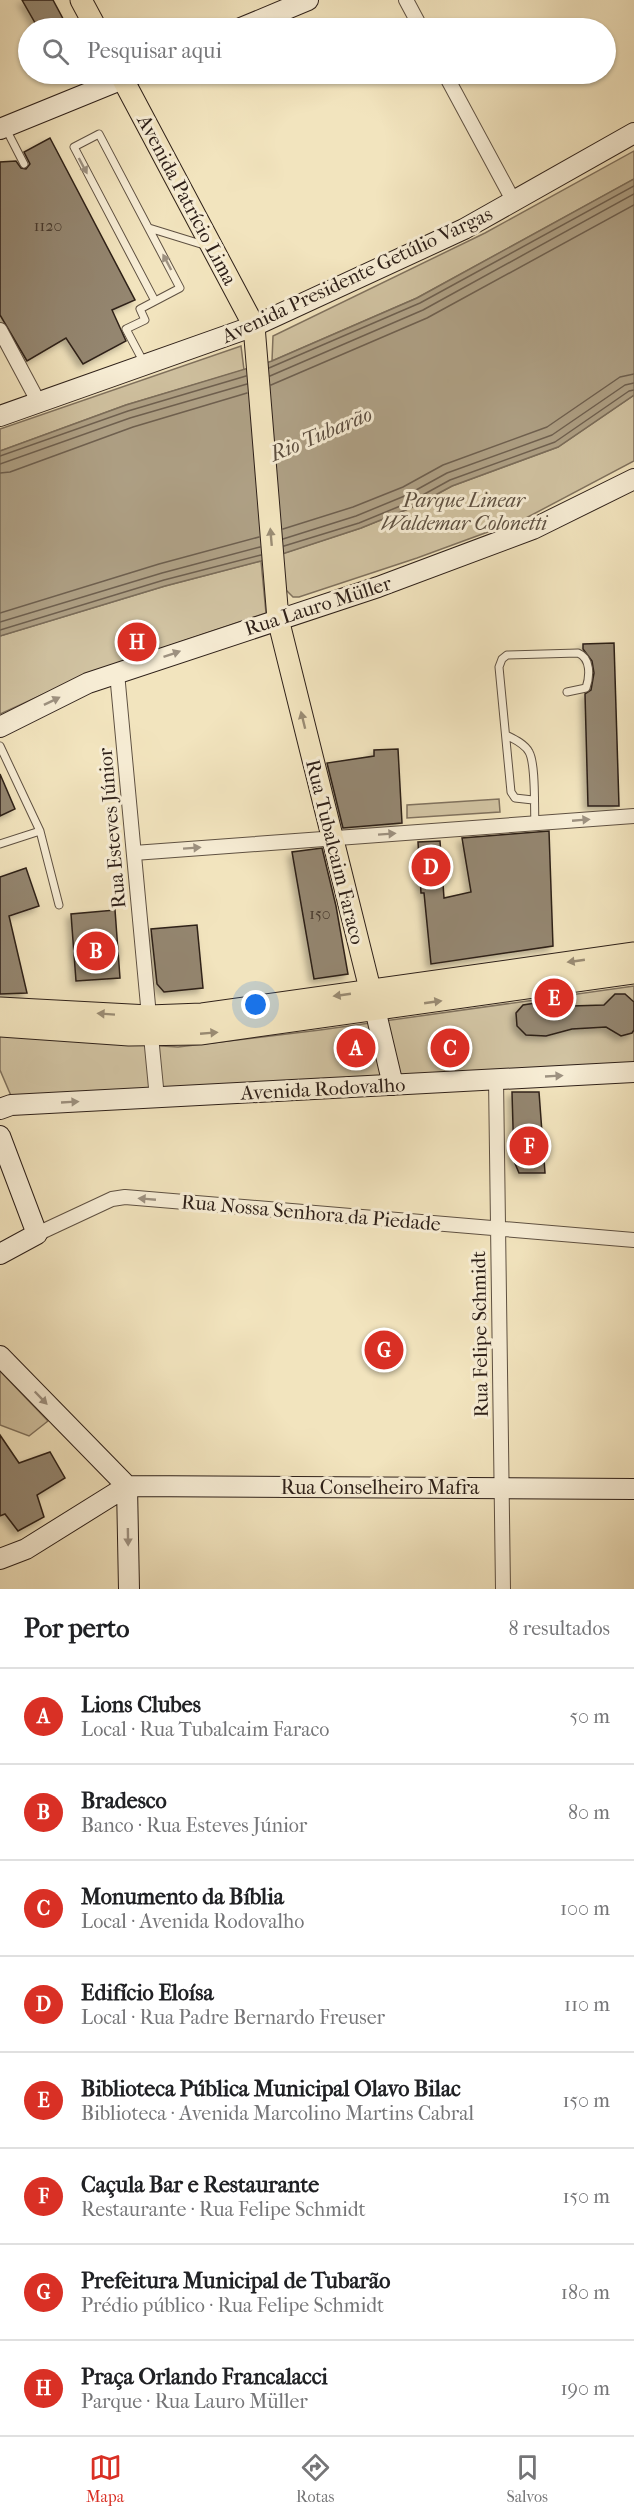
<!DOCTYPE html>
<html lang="pt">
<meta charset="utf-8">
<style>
body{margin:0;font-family:"IM FELL French Canon",serif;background:#f6f6f6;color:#202124}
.you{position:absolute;left:256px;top:1005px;width:21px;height:21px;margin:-15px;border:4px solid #fff;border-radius:50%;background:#1a73e8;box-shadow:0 0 0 9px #1a73e833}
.badge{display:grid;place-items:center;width:39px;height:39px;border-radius:50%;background:#d93025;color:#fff;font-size:20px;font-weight:700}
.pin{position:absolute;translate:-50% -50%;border:3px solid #fff;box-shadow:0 2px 6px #0006}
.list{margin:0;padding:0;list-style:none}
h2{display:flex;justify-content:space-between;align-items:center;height:78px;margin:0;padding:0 24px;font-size:26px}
h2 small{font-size:20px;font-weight:400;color:#757577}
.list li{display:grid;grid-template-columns:39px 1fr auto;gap:18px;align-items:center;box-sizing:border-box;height:96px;padding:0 24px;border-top:2px solid #e0e0e0}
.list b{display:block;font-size:22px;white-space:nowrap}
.list p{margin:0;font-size:20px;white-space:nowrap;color:#757577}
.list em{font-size:20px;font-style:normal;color:#757577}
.icon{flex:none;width:33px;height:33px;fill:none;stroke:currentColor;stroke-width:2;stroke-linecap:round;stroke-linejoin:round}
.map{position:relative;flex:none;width:634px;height:1589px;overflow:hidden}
.search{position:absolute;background:#fff;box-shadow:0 2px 4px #0004;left:18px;right:18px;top:18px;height:66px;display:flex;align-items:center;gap:15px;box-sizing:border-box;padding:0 21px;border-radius:33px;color:#757577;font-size:22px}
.sheet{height:846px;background:#fff}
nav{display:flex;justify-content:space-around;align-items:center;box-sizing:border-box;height:84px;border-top:2px solid #e0e0e0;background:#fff;font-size:16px;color:#757577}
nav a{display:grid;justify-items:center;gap:3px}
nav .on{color:#d93025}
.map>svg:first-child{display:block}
</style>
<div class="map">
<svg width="634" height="1589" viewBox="0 0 634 1589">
<defs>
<filter id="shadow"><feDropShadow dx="-4" dy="4" stdDeviation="3" flood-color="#0004"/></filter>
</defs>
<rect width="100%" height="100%" fill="#f2e4be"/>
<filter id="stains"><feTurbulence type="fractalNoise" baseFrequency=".00333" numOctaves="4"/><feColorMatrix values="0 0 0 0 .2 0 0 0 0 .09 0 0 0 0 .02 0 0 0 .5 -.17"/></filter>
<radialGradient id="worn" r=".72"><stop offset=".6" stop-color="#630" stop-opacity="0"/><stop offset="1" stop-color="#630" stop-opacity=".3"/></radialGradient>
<path fill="#d1c3a2" stroke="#80725e" stroke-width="1.5" d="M 634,151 L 634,179 L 417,298 L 272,361 L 273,336 L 485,233 Z
M 241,346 L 244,370 L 126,405 L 0,451 L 0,429 Z
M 634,395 L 634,461 L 526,518 L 417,558 L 299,597 L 293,597 L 285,589 L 281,554 L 361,528 L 413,507 L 452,486 L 558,447 Z
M 261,561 L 266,613 L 92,672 L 0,714 L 0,636 L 165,586 Z
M 499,799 L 500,812 L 407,818 L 407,805 Z
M 634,986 L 634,1065 L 12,1098 L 0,1070 L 0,1036 L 178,1047 L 320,1030 Z
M 0,1371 L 48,1421 L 29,1436 L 0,1425 Z"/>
<path fill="#afa186" stroke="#7b6d5a" stroke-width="1.5" d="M 634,179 L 634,395 L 558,447 L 452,486 L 413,507 L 361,528 L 261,561 L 165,586 L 0,636 L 0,451 L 126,405 L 272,361 L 417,298 Z"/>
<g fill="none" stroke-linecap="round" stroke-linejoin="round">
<path stroke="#6e6050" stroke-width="1.5" d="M 269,368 L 420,303 L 634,186
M 270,376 L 423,310 L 634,194
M 271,385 L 427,318 L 634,205
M 0,456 L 128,411 L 246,376
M 0,464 L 130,418 L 247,384
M 0,473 L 10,472 L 133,427 L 247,393
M 283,529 L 353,507 L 403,487 L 443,465 L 547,427 L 620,377 L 634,374
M 283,539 L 356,516 L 407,495 L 447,473 L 552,435 L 625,385 L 634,383
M 284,546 L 359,523 L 410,502 L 450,480 L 555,442 L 629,391 L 634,390
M 0,613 L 159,564 L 259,537
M 0,622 L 162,573 L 260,547
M 0,630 L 164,580 L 261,555"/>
</g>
<path fill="#94866f" stroke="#2e2019" stroke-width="1.5" filter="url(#shadow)" d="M 22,0 L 53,0 L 68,28 L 38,28 Z
M 50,138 L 135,300 L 112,310 L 126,341 L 83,364 L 66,338 L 27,361 L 0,315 L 0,162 L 16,161 L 21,168 L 26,169 L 30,164 L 24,152 Z
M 614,643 L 619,806 L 588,806 L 585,694 L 591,690 L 594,673 L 592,661 L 583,649 L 583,644 Z
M 398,749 L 402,823 L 343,828 L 327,763 L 374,756 L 374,750 Z
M 0,774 L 15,809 L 0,816 Z
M 549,831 L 553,946 L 431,964 L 424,893 L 421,893 L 418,842 L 440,841 L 444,898 L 471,892 L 462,838 Z
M 322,848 L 336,906 L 348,974 L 314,979 L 292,852 Z
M 26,868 L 39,906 L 9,916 L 27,993 L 0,994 L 0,877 Z
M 115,910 L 120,978 L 76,981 L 71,914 Z
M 197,925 L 203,988 L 164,992 L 157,984 L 151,929 Z
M 615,994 L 625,994 L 634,1002 L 634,1030 L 632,1033 L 621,1036 L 606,1027 L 572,1029 L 546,1036 L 526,1035 L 517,1026 L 516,1013 L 523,1005 L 542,1002 L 571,1006 L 604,1005 Z
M 512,1092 L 539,1092 L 545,1173 L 519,1173 L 514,1161 Z
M 0,1435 L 19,1463 L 50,1452 L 65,1478 L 37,1495 L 44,1517 L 18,1531 L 5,1514 L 0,1516 Z"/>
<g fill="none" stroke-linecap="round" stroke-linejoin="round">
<g stroke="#5f5142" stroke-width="9">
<path id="lane" d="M 6,129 L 24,164
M 149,228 L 204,245
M 144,363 L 126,329 L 145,320 L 140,309 L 180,288 L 99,134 L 74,147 L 155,301
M 506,735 C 514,739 525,744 529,752 C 536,764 534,808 535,824
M 0,746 L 40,831 L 59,905
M 533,800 L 515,798 L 511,792 L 499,667 L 502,659 L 507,655 L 578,653 C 591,658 590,676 586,688 L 567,692
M 0,844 L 40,831"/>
</g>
<g stroke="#5f5142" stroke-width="16">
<path id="street" d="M 406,0 L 421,28
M 445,74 L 514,202
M 0,330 L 39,403
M 117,673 L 149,1016
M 134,853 L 634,816
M 151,1036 L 157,1098
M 496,1079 L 503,1589
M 37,1234 L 112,1199 L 125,1197 L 634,1240"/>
</g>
<g stroke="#2e2019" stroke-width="22">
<path id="secondary" d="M 241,28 L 308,0
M 0,129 L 135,74
M 0,416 L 254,326 L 464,229 L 634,133
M 0,727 L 88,683 L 378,587 L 533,529 L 634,479
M 375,1009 L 393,1085
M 0,1109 L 11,1105 L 634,1072
M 0,1136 L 37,1234 L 0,1254
M 0,1356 L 127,1486
M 127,1486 L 634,1489
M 127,1486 L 129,1589
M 0,1559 L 26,1549 L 127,1486"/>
</g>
<g stroke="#2e2019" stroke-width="23">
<path id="primary" d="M 81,0 L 96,28
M 120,74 L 254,326 L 278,619 L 375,1009
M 0,1008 L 149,1016 L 202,1014 L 634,953
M 0,1026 L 129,1035 L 200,1034 L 634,973"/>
</g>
<use href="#lane" stroke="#f7edd5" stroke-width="7"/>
<use href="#street" stroke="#f7edd5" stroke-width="14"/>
<use href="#secondary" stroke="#f7edd5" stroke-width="20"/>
<use href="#primary" stroke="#f2e4be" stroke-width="21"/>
</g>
<defs><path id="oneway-solid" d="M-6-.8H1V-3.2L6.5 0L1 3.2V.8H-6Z" transform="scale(1.5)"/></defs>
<g fill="#9d9180">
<use href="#oneway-solid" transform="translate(83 166) rotate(62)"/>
<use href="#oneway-solid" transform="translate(167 262) rotate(-118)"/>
<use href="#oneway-solid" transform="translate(172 654) rotate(-19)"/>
<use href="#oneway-solid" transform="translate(52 701) rotate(-26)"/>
<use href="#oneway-solid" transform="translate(581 820) rotate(-5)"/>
<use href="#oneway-solid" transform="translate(387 834) rotate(-4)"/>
<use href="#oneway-solid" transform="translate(192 848) rotate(-4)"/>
<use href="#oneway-solid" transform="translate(554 1076) rotate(-3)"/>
<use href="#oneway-solid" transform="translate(70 1102) rotate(-3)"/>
<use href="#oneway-solid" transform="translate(147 1199) rotate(-175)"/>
<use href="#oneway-solid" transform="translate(41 1398) rotate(46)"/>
<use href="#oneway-solid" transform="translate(128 1537) rotate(89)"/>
</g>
<g fill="#9a8c74">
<use href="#oneway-solid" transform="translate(271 537) rotate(-95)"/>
<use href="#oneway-solid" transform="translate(303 720) rotate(-104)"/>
<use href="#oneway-solid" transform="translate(576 961) rotate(172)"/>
<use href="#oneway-solid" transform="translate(342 995) rotate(172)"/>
<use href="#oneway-solid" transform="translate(433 1002) rotate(-8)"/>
<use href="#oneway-solid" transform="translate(106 1014) rotate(-176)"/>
<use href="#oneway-solid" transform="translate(209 1033) rotate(-5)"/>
</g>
<g text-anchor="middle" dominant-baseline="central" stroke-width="6" stroke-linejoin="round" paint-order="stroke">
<g font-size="16" fill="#483a2e">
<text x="48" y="225">1120</text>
<text x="320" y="913">150</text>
</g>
<g font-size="20" fill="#2e2019" stroke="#f7edd5">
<text transform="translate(187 200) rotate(62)">Avenida Patrício Lima</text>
<text transform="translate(357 275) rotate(-25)">Avenida Presidente Getúlio Vargas</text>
<text transform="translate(318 606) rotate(-18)">Rua Lauro Müller</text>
<text transform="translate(112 828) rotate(-95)">Rua Esteves Júnior</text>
<text transform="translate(335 852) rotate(76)">Rua Tubalcaim Faraco</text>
<text transform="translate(323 1089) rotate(-3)">Avenida Rodovalho</text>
<text transform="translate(311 1213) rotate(5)">Rua Nossa Senhora da Piedade</text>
<text transform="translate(480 1334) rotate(-91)">Rua Felipe Schmidt</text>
<text x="380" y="1487">Rua Conselheiro Mafra</text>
</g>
<g font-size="20" font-style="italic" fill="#5f5142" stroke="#f7edd5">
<text x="464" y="500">Parque Linear<tspan x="464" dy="23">Waldemar Colonetti</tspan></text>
</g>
<g font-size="21" font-style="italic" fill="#5b4d3f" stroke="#f7edd5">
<text transform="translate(321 434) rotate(-23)">Rio Tubarão</text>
</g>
</g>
<rect width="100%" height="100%" filter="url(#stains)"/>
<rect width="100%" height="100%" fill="url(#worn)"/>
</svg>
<div class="you"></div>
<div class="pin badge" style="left:356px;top:1048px">A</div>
<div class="pin badge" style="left:96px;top:951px">B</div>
<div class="pin badge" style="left:450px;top:1048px">C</div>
<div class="pin badge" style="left:431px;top:867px">D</div>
<div class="pin badge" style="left:554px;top:998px">E</div>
<div class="pin badge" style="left:529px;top:1146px">F</div>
<div class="pin badge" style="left:384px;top:1350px">G</div>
<div class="pin badge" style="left:137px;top:642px">H</div>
<div class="search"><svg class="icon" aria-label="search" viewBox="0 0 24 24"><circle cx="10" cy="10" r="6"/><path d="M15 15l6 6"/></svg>Pesquisar aqui</div>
</div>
<section class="sheet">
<h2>Por perto<small>8 resultados</small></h2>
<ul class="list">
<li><span class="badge">A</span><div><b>Lions Clubes</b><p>Local · Rua Tubalcaim Faraco</p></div><em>50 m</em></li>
<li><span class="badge">B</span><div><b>Bradesco</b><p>Banco · Rua Esteves Júnior</p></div><em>80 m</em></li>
<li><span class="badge">C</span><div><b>Monumento da Bíblia</b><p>Local · Avenida Rodovalho</p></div><em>100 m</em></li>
<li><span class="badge">D</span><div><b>Edifício Eloísa</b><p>Local · Rua Padre Bernardo Freuser</p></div><em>110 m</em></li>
<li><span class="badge">E</span><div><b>Biblioteca Pública Municipal Olavo Bilac</b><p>Biblioteca · Avenida Marcolino Martins Cabral</p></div><em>150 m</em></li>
<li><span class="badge">F</span><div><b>Caçula Bar e Restaurante</b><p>Restaurante · Rua Felipe Schmidt</p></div><em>150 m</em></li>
<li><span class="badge">G</span><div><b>Prefeitura Municipal de Tubarão</b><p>Prédio público · Rua Felipe Schmidt</p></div><em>180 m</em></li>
<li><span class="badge">H</span><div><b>Praça Orlando Francalacci</b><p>Parque · Rua Lauro Müller</p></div><em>190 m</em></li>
</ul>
</section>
<nav>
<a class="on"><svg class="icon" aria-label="map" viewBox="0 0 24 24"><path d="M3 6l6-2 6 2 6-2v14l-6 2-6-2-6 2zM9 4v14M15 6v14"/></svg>Mapa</a>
<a><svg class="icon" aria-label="directions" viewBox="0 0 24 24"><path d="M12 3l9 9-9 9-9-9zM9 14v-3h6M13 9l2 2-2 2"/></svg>Rotas</a>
<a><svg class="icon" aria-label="saved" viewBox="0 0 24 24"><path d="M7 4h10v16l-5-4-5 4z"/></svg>Salvos</a>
</nav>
